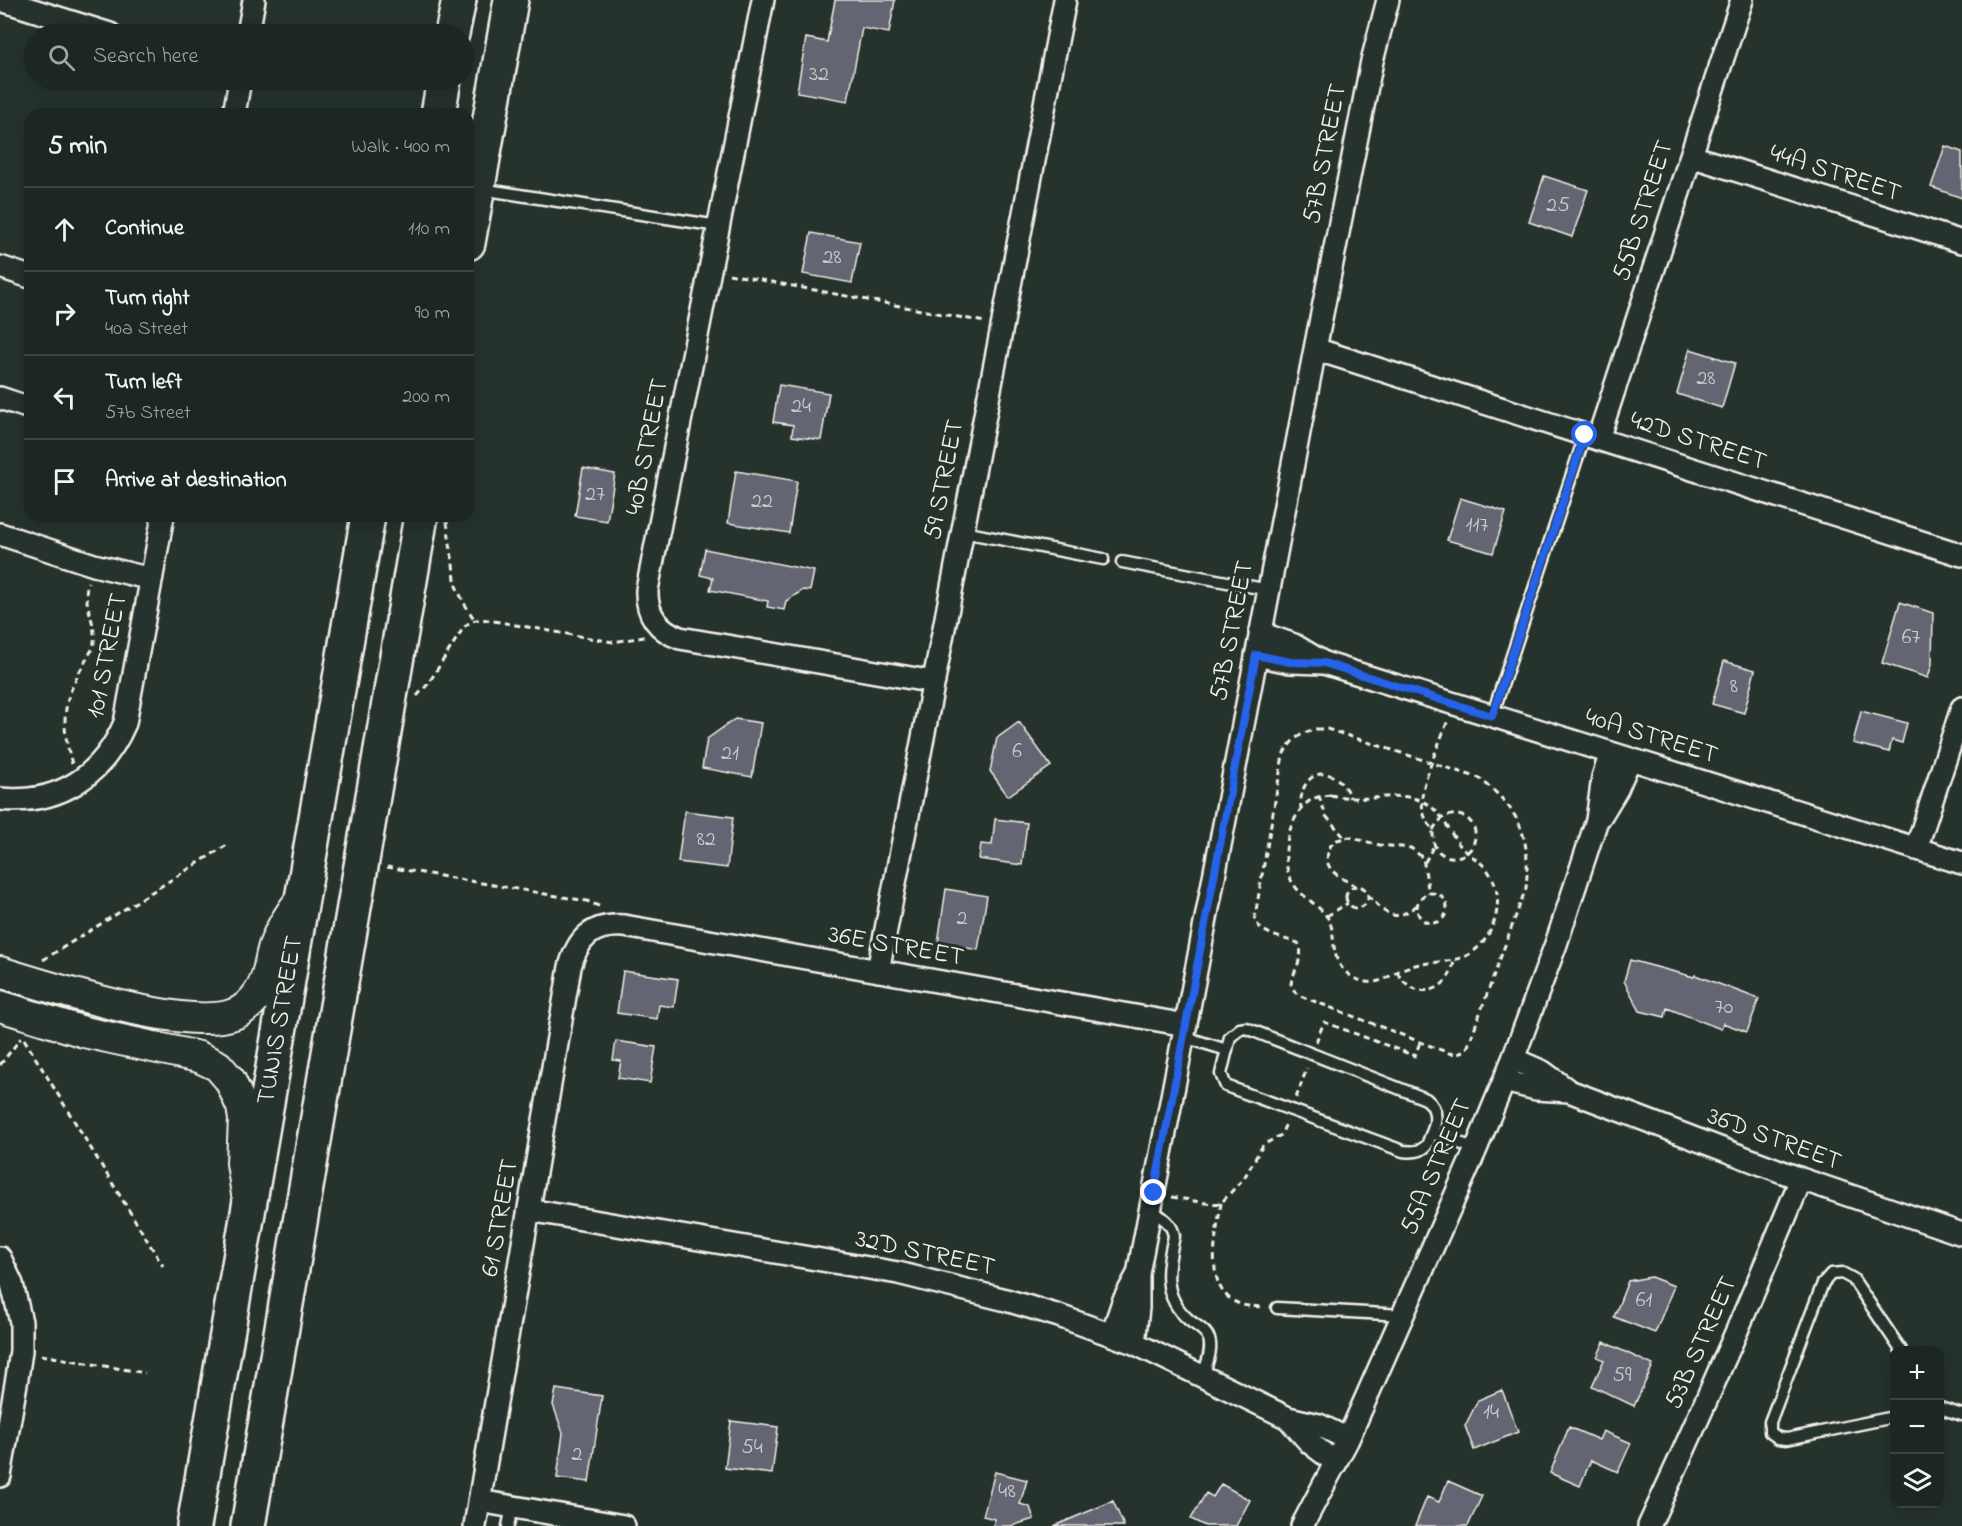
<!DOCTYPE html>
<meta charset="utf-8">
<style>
body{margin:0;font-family:"Indie Flower",sans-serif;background:#29322f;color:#f1f3f6}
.controls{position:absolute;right:18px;bottom:18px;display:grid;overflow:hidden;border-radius:12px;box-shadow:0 3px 15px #0003}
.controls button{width:54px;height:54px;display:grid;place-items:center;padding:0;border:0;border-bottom:2px solid #3a4340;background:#1c2622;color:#f1f3f6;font:30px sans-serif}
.stop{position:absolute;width:18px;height:18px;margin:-14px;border:4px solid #2563eb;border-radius:50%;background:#fff}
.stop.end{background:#2563eb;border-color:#fff;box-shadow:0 2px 6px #0008}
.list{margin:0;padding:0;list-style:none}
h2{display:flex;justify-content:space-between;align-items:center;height:78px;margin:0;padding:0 24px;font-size:26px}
h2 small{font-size:20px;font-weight:400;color:#a0a5a5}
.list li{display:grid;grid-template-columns:39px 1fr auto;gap:18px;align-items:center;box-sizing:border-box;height:84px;padding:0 24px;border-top:2px solid #3a4340}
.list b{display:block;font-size:22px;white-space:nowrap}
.list p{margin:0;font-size:20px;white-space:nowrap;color:#a0a5a5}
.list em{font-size:20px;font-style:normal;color:#a0a5a5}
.icon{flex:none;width:33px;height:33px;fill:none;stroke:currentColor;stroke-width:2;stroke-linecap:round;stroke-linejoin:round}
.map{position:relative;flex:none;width:1962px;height:1526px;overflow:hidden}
.search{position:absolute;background:#1c2622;box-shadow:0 3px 15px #0003;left:24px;top:24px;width:450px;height:66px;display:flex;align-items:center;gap:15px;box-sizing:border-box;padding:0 21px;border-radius:33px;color:#a0a5a5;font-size:22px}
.panel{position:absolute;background:#1c2622;box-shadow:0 3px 15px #0003;left:24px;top:108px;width:450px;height:414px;border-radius:18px}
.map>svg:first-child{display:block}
</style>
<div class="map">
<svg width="1962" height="1526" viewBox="0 0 1962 1526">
<rect width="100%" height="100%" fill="#26332d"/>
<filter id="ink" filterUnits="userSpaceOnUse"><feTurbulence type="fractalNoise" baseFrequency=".0167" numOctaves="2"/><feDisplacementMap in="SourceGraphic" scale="12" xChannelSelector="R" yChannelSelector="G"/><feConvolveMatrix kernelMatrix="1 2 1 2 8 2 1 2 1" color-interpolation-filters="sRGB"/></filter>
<g filter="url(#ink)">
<path fill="#636573" stroke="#f4f1e8" stroke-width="1.5" d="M 835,0 L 895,0 L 889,33 L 862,28 L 848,101 L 797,92 L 806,38 L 827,42 Z
M 1945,146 L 1962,152 L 1962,198 L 1931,187 Z
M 1544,176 L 1588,190 L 1572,237 L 1529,222 Z
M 811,233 L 860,242 L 852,283 L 803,274 Z
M 1690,349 L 1735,363 L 1722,408 L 1677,394 Z
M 779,385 L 829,393 L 821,440 L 792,436 L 793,425 L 773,422 Z
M 583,468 L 615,474 L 607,521 L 575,516 Z
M 736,471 L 797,481 L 789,533 L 728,523 Z
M 1460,498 L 1506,512 L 1493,553 L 1447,540 Z
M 705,549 L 814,571 L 810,591 L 803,590 L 786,601 L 784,610 L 767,607 L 768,601 L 710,590 L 713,578 L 700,575 Z
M 1900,602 L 1933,613 L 1932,664 L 1928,678 L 1882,663 Z
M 1724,661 L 1755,670 L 1744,713 L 1712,704 Z
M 1861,711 L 1907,723 L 1902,743 L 1892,740 L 1889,752 L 1853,743 Z
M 735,719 L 761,723 L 752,777 L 702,768 L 707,739 Z
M 1019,722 L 1051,766 L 1008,796 L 990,771 L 997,738 Z
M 685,811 L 733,817 L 727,868 L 678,862 Z
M 995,819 L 1027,823 L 1022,865 L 979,859 L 981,844 L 992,845 Z
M 946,889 L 987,896 L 978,950 L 938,943 Z
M 1630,960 L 1694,977 L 1695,975 L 1759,999 L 1747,1032 L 1723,1023 L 1721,1029 L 1667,1008 L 1665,1017 L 1640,1011 L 1624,981 Z
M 623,971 L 678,979 L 674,1007 L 659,1005 L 657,1019 L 617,1013 Z
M 616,1041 L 656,1047 L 650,1083 L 618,1078 L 621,1061 L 613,1060 Z
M 1651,1277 L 1674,1286 L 1655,1333 L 1614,1317 L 1628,1281 Z
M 1604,1342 L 1653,1365 L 1634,1406 L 1592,1386 L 1604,1360 L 1597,1357 Z
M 556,1389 L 602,1396 L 589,1482 L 557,1478 L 563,1433 L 553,1405 Z
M 1502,1390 L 1518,1432 L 1474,1450 L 1465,1426 L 1478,1400 Z
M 731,1421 L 778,1427 L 772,1474 L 725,1468 Z
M 1569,1427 L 1599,1440 L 1603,1431 L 1631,1443 L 1618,1472 L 1591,1460 L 1580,1486 L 1550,1473 Z
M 995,1472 L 1027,1480 L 1020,1504 L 1030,1507 L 1034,1519 L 1011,1526 L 993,1526 L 995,1519 L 983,1516 Z
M 1448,1481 L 1482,1496 L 1468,1526 L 1415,1526 L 1427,1497 L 1439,1502 Z
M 1221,1484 L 1250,1500 L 1236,1526 L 1205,1526 L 1191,1519 L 1206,1493 L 1213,1497 Z
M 1113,1501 L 1124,1526 L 1054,1526 Z"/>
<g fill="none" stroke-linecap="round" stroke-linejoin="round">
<g stroke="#f4f1e8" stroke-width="15">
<path id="lane" d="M 481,189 L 718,226
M 963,532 L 1103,559
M 1122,562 L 1269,590
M 1492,716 L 1585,435
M 1246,1028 L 1426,1099 C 1439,1109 1437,1123 1430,1137 C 1429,1140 1428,1144 1426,1146 C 1421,1152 1411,1152 1403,1151 L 1226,1086 L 1221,1074 L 1230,1037 L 1240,1029 Z
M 1184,1037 L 1227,1050
M 1432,1133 L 1476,1149
M 1150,1209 C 1161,1217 1172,1222 1174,1236 C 1167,1268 1161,1296 1189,1320 C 1196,1326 1206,1330 1209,1339 C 1213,1350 1206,1365 1203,1376
M 1277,1308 L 1403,1315
M 1940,1408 L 1962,1415
M 1894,1417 L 1787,1439 L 1778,1438 L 1770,1432 L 1770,1422 L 1823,1283 L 1831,1274 L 1842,1273 L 1853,1279 L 1901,1350
M 508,1526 L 512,1507"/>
</g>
<g stroke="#f4f1e8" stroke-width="26">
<path id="street" d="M 1,0 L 110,34
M 763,0 L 647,590 C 646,614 658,630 680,638 L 934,682
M 248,34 L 254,0
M 234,114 L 240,80
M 1691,156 L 1962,242
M 0,267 L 30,277
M 1315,349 L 1962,555
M 0,398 L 30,408
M 1598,439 L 1742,0
M 0,534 L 94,565 L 151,579
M 1260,633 L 1294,645 L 1324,663 L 1962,863
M 1256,655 L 1290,662 L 1324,663
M 0,799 C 59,805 102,776 125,723 L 163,516
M 1600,817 L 1617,789 L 1630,759
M 1916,849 L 1962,708
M 878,971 L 1065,0
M 1513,1059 L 1543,1072 L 1569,1091 L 1801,1179 L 1962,1234
M 1504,1081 L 1536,1089 L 1569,1091
M 529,1210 L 898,1273 L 1006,1300 L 1059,1316 L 1134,1343 L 1288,1418 L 1319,1425 L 1348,1439
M 0,1258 L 12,1284 L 21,1322 L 21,1351 L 18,1372 L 0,1476
M 1112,1334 L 1123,1302 L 1138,1274
M 1134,1343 L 1138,1308 L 1138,1274 L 1315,349 L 1372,61 L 1388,0
M 1288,1418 L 1310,1443 L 1336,1463
M 479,1501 L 624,1526
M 475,1526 L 570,967 C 578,937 593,924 624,926 L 1186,1025
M 1302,1526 L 1348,1439 L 1476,1149 L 1513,1059 L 1556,944 L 1597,820 L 1603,777 L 1611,753
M 1649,1526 C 1702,1412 1753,1296 1801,1179"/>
</g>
<g stroke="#f4f1e8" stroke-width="34">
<path id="secondary" d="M 0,972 C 49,987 188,1032 234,1014 C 243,1011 253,1002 258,994 C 269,979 269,962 274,946 C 280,928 290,913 302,898
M 0,1006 L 84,1032 L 199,1057 L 218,1066 L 230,1080 L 242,1107 L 244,1119 L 242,1163 L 247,1194"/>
</g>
<g stroke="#f4f1e8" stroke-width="38">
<g id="primary">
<path d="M 452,34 L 459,0"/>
<path d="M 438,114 L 444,80"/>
<path d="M 468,243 L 511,0"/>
<path id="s1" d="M 194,1526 L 368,516"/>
<path d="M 248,1526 L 421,516"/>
</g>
</g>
<path stroke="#f4f1e8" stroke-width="3" stroke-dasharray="6 4.5" stroke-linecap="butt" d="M 729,274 L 985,322
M 447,522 L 456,586 L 464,603 L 474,619
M 417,696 L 428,684 L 462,630 C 468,622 473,620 482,619 L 613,642 L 644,637
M 1316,729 L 1327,729 L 1479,778 C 1520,810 1531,836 1526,888 L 1468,1046 C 1463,1054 1458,1055 1449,1053 L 1298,995 L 1295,992 L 1291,984 C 1293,971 1306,955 1298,943 C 1284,938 1255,934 1255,916 L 1283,755 C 1291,740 1300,733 1316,729 Z
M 72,764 C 57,712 67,692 93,648 C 99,623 81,605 88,582
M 1330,795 C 1343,797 1356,799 1370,798 C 1387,797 1403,794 1419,800 C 1443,808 1448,834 1464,850 C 1473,858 1484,863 1490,874 C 1508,902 1492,947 1461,958 C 1442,964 1421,961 1403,969 C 1393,973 1385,981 1374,982 C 1358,984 1340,972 1336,956 C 1332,943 1335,929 1327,917 C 1318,904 1303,898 1294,885 C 1278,862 1287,819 1308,802 C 1314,797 1322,796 1330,795 Z
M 1319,796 L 1326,816 L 1344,837
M 1301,810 C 1297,769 1336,760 1350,798
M 1433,830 C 1446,803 1482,815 1474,842 C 1469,860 1443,863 1435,846 C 1432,840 1434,834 1432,829 C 1431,826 1428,824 1427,821 C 1423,815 1422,806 1422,799 C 1422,782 1441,739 1448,720
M 1425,862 L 1434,845
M 387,867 L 587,901 L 601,907
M 1356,886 C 1338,876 1319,869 1331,845 L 1337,840 L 1349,837 L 1380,845 L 1411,848 L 1423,858 L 1429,894
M1346 897a11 11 0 1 1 22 0a11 11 0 1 1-22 0Z
M1417 908a15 15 0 1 1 30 0a15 15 0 1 1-30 0Z
M 1368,895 C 1387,915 1393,924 1417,905
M 1327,916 L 1348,903
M 43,960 L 227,845
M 1397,972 C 1414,1002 1450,994 1454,960
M 24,1039 L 163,1266
M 1316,1042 L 1324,1022 L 1415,1056 L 1420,1042
M 0,1065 L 21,1038
M 1296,1098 L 1307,1068
M 1172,1197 L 1212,1204 L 1221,1203 L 1244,1178 L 1263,1145 L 1281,1135 L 1287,1121
M 1221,1203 C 1217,1234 1201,1290 1240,1304 C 1247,1307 1256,1306 1264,1307
M 41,1355 L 145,1373"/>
<use href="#lane" stroke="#26332d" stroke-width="10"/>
<use href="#street" stroke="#26332d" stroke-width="21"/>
<use href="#secondary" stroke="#26332d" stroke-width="30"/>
<use href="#primary" stroke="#26332d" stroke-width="33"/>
</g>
</g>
<g fill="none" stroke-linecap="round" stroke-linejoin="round" filter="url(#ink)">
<path stroke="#2563eb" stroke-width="8" d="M 1154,1193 L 1256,655 L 1290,662 L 1324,663 L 1492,716 L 1585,435"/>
</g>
<g text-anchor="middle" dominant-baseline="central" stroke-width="6" stroke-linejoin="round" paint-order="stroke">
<g font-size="22" fill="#d0cecb">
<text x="819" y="75">32</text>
<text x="1558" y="206">25</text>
<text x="832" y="258">28</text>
<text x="1706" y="379">28</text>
<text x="801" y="407">24</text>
<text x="595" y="495">27</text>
<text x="762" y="502">22</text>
<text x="1477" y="526">117</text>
<text x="1911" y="638">67</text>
<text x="1734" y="687">8</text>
<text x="1017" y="752">6</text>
<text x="730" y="754">21</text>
<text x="706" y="840">82</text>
<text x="962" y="919">2</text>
<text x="1724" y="1008">70</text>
<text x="1644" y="1301">61</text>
<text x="1622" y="1376">59</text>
<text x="1491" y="1413">14</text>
<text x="752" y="1448">54</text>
<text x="577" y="1455">2</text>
<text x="1007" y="1492">48</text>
</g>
<g font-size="26" fill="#f4f1e8" stroke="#26332d">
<text transform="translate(1326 154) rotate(-79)">57B STREET</text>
<text transform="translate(1835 174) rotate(18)">44A STREET</text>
<text transform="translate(1644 211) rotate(-72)">55B STREET</text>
<text transform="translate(1698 442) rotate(18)">42D STREET</text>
<text transform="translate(648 447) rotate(-79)">40B STREET</text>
<text transform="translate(945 480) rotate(-79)">59 STREET</text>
<text transform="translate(1233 631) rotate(-79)">57B STREET</text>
<text transform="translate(108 656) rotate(-79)">101 STREET</text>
<text transform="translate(1651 737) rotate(17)">40A STREET</text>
<text transform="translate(896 947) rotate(10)">36E STREET</text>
<text stroke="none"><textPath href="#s1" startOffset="513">TUNIS STREET</textPath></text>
<text transform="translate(1774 1140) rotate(20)">36D STREET</text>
<text transform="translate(1437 1167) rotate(-67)">55A STREET</text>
<text transform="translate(501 1218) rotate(-80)">61 STREET</text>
<text transform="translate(925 1254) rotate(12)">32D STREET</text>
<text transform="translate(1702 1343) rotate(-66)">53B STREET</text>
</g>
</g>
</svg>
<div class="controls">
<button>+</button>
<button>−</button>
<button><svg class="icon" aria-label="layers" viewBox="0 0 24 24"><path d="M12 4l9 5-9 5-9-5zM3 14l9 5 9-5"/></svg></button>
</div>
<div class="stop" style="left:1585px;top:435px"></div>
<div class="stop end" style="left:1154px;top:1193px"></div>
<div class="search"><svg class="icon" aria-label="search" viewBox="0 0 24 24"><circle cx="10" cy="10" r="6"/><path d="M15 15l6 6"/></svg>Search here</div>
<section class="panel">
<h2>5 min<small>Walk · 400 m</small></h2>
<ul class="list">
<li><svg class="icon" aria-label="ahead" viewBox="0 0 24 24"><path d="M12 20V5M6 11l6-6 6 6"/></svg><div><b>Continue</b></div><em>110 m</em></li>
<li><svg class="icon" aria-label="right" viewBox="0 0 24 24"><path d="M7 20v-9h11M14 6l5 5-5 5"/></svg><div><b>Turn right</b><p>40a Street</p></div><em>90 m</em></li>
<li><svg class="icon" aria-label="left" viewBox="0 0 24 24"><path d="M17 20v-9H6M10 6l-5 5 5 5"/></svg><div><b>Turn left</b><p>57b Street</p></div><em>200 m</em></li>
<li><svg class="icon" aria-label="arrive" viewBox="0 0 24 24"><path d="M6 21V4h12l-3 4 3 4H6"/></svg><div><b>Arrive at destination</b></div></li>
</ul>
</section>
</div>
